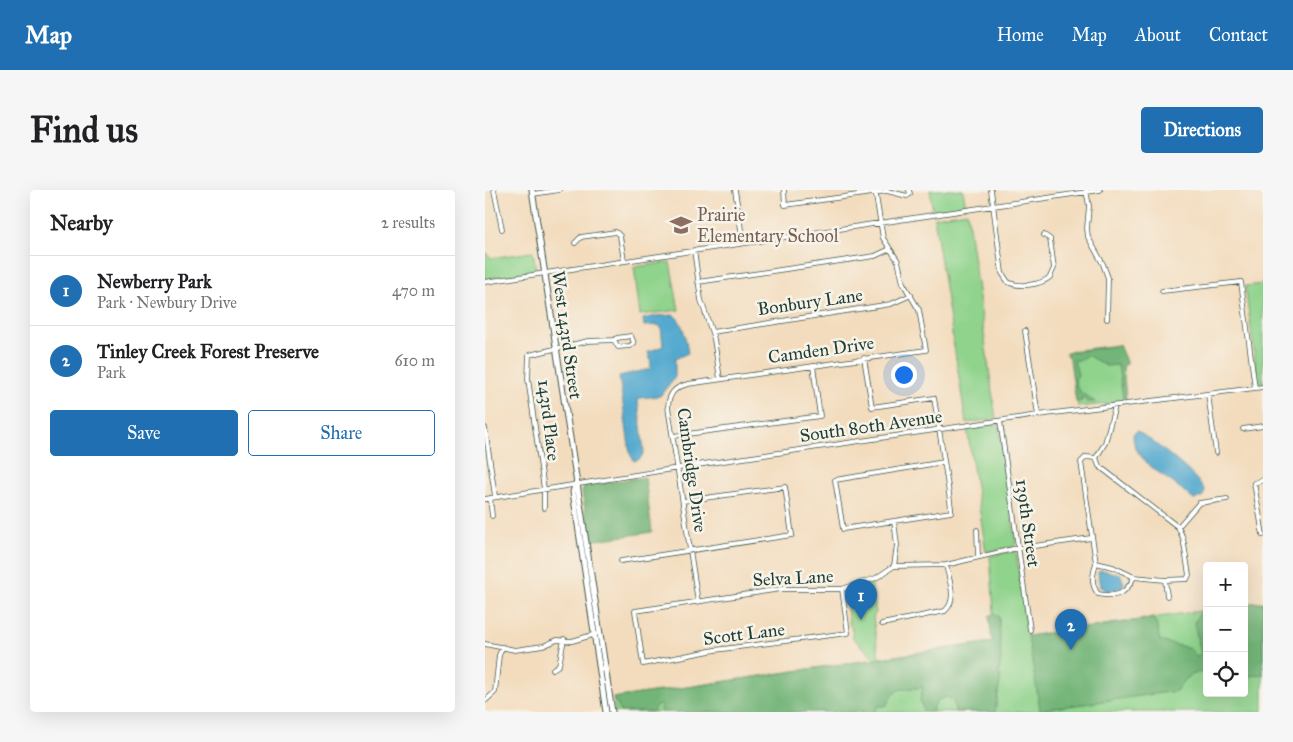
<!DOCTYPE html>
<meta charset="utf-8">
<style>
body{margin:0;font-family:"IM FELL Great Primer",serif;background:#f6f6f6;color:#202124}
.controls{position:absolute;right:15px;bottom:15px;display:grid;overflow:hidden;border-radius:5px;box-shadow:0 5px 20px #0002}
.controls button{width:45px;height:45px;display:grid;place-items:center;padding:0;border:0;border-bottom:1px solid #e0e0e0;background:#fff;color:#202124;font:25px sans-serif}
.you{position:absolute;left:418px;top:184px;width:18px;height:18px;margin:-12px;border:4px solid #fff;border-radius:50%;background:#1a73e8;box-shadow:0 0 0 8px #1a73e833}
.badge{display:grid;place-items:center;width:32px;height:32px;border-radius:50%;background:#1f6fb2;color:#fff;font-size:16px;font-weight:700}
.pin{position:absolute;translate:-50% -41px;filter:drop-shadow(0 1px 2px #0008)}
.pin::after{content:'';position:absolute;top:26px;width:18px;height:15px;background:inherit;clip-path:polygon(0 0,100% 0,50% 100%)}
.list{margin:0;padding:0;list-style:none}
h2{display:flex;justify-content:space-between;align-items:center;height:65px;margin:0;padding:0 20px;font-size:21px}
h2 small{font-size:16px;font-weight:400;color:#757577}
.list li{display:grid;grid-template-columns:32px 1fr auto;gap:15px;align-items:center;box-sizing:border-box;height:70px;padding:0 20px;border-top:1px solid #e0e0e0}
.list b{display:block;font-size:19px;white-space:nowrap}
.list p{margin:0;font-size:16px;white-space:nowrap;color:#757577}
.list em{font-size:16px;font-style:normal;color:#757577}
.actions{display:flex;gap:10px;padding:15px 20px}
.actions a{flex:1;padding:11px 0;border:1px solid #1f6fb2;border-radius:5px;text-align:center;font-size:18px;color:#1f6fb2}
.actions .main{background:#1f6fb2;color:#fff}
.icon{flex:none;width:28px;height:28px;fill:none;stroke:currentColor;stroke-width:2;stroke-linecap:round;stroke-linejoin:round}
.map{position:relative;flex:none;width:778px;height:522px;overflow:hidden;border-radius:5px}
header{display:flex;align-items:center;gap:30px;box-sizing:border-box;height:70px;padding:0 25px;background:#1f6fb2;color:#fff}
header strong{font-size:24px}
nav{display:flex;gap:28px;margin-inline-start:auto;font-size:18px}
.intro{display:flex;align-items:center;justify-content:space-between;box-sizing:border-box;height:120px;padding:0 30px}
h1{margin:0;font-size:35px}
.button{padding:12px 22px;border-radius:5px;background:#1f6fb2;color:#fff;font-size:18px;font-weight:700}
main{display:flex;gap:30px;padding:0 30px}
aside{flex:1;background:#fff;border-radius:5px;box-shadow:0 5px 20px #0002}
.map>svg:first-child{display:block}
</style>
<header>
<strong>Map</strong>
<nav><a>Home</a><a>Map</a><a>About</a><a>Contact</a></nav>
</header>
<div class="intro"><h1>Find us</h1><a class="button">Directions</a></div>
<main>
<aside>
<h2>Nearby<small>2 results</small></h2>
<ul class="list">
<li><span class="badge">1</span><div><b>Newberry Park</b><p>Park · Newbury Drive</p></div><em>470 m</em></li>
<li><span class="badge">2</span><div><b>Tinley Creek Forest Preserve</b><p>Park</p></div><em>610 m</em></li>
</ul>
<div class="actions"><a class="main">Save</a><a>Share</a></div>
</aside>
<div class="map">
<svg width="778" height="522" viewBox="0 0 778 522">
<rect width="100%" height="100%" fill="#f7f3e8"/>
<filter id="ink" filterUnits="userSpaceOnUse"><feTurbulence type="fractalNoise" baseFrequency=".02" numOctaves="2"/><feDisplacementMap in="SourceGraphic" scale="10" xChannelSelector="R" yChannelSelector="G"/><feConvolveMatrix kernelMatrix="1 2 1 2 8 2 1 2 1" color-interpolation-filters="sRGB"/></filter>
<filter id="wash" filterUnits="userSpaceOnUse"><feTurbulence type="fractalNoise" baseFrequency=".0096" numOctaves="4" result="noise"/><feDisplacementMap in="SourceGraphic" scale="20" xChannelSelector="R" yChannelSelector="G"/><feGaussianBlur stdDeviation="1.12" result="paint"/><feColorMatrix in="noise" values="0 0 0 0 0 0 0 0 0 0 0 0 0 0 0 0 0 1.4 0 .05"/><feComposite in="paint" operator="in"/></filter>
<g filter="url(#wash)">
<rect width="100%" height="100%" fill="#f3dcbd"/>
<path fill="#8fd38c" stroke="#578860" d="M 445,0 L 478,0 L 481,17 L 448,22 Z
M 482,22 L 511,229 L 481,233 L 449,27 Z
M 0,61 L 5,68 L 48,62 L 51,79 L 46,82 L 0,89 Z
M 185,72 L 194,120 L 155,125 L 149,77 Z
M 778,94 L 778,195 L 777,195 L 773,191 L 760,96 Z
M 633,155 L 640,212 L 593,217 L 585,161 Z
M 511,234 L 514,237 L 531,354 L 528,357 L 501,362 L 482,238 Z
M 531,361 L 543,446 L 722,420 L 722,503 L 759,503 L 759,414 L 778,412 L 778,522 L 130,522 L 128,508 L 390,469 L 366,446 L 368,442 L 364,433 L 360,403 L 361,401 L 386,392 L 391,422 L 388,427 L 394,468 L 515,451 L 514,427 L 509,423 L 505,366 Z"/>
<path fill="#73b578" stroke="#497956" d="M 634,155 L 642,174 L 638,176 L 641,208 L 638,208 L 633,175 L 621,176 L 602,165 L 594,170 L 589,170 L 593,185 L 590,189 C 591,202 600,205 610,212 L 602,212 L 597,207 L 597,211 L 591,212 L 585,170 L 581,163 Z
M 160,287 L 167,342 L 105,351 L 97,301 L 99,296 Z
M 778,412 L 778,484 L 759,487 L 759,414 Z
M 722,420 L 722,480 C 708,483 698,489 691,501 L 555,520 L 543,446 L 670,428 L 675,451 L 704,458 L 712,466 L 716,464 L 709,433 L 716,421 Z
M 509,423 L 514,427 L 516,469 L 514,483 L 516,486 L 510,522 L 470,522 L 469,512 L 462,507 L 453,510 L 448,517 L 448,522 L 439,522 L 435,510 L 438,497 C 413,502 414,493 401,516 L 394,516 L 389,522 L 176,522 L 176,515 L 171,516 L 167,522 L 135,522 L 132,512 L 129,511 L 128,508 L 507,452 L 504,426 Z"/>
<path fill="#53a9cf" stroke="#397382" d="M 189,125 C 199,132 201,151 203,163 L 190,169 L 190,187 L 175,206 L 155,208 L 153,210 L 159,262 L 155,269 L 149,271 L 145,264 L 134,186 L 165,179 L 166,173 L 163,162 L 178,156 L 176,137 L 173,135 L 159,136 L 158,129 L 171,126 Z
M 652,241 C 668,251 713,285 720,301 L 718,306 L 709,310 L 705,307 C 687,288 647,273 648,244 Z
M 616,380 L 635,384 L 639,393 L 637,398 L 623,401 L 615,397 L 613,382 Z"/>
</g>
<g filter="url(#ink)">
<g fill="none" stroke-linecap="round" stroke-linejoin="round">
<g stroke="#3f5549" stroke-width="5.5">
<path id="minor" d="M 9,0 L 17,39
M 250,0 L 258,53
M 299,0 L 300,15 L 402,1 L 422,6 L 425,4 L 424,0
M 506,0 L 517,83 L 523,92 C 534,98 556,95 565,87 L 569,78 L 565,49 L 559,45
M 601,0 L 604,16 L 602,38 L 603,47 L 618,74 L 623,88 L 622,129
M 48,4 L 74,0
M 90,53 L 96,47 L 131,42 L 135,46 L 139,71
M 209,60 L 216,110 L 229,149 L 235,189
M 0,92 L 615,0
M 213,92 L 390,66 L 405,59
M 677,101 L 756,92 L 770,198
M 540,141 L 553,225
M 227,142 L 406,114 L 426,105
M 379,168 L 387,217 L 449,208 C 455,245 461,281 466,318 L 466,322 L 358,339 L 350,290 L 459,272
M 723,204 L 731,263
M 515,231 L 545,440
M 0,238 L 10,306
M 758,239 L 778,236
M 188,246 L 335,226 L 328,176
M 611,268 L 601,267 L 596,272 L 611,373 C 608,385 605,393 613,404 C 632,408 641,404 649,387 L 680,390 L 702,389 L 704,385 L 698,348 L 693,337 L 614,276 L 611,268 L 620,253 L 630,216
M 778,290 L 769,293 L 778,345
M 5,308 L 7,326
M 0,309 L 225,273 L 553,225 L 778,197
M 59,318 L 59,299 L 43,189 L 44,165 L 103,151 L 129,150 L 132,148 L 146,146 L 149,153 L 145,156 L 133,157 L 129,150
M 409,331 L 412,355 L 409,376
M 693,337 L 714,313 L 742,309
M 492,340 L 493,366
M 136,371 L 307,345 L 300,297 L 198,311
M 611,373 L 628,377 L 649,387
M 680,390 L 682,406
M 357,399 L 363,443 L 230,460 L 158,474 L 150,421 L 296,399 L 357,399 L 391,388 L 409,376 L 461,375 L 528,359 L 606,348
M 213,412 L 183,217 C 184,203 190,197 203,194 L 441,160 L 434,120 L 418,93 L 413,71 L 398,48 L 390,0
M 397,434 L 460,421 C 473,410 464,390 461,375
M 0,454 L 30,460 L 58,456 L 72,450 L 87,451 L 111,444
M 68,479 L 74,475 L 79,449
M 0,511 L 10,502 L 14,465 L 18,457"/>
</g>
<g stroke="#3f5549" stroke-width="7">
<path id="major" d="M 47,0 L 127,522
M 91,293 L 88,302 L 121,522"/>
</g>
<use href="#minor" stroke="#fff" stroke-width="4"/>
<use href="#major" stroke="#fff" stroke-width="5"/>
</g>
</g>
<defs>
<g id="school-bare" transform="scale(1.725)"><path d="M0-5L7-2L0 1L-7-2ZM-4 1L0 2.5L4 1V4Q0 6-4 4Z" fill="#8d6e63" stroke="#f7f3e8" stroke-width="2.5" paint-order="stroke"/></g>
</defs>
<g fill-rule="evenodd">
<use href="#school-bare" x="196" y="35"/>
</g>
<g text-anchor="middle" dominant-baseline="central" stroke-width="5" stroke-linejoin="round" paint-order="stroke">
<g font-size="18" fill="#785e54" stroke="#f7f3e8" text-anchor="start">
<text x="212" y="25">Prairie<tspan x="212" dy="21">Elementary School</tspan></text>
</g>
<g font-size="18" fill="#1f3d34" stroke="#f7f3e8">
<text transform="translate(325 112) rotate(-8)">Bonbury Lane</text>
<text transform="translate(82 145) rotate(82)">West 143rd Street</text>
<text transform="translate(336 160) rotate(-8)">Camden Drive</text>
<text transform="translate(64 230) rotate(83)">143rd Place</text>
<text transform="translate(386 236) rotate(-8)">South 80th Avenue</text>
<text transform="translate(207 280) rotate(82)">Cambridge Drive</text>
<text transform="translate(543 333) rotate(82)">139th Street</text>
<text transform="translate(308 388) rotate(-3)">Selva Lane</text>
<text transform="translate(259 444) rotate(-7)">Scott Lane</text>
</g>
</g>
</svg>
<div class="controls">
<button>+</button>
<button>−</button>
<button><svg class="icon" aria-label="locate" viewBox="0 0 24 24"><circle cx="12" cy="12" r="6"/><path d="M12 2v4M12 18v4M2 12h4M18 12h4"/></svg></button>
</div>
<div class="you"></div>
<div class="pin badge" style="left:376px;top:430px">1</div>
<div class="pin badge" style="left:586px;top:460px">2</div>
</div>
</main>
